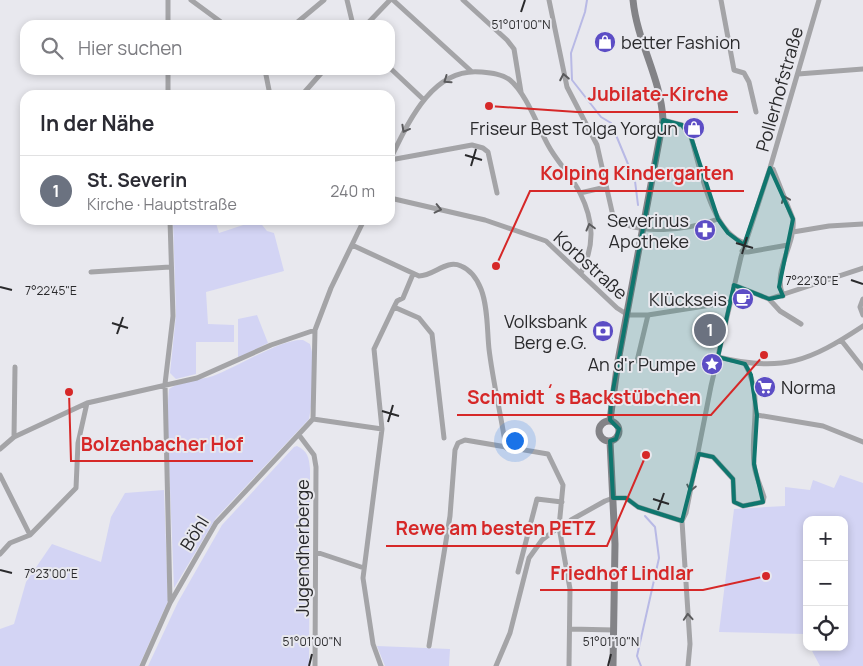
<!DOCTYPE html>
<html lang="de">
<meta charset="utf-8">
<style>
body{margin:0;font-family:Manrope,sans-serif;background:#f7f7f7;color:#2b2b33}
.controls{position:absolute;right:15px;bottom:15px;display:grid;overflow:hidden;border-radius:10px;box-shadow:0 2px 8px #0003}
.controls button{width:45px;height:45px;display:grid;place-items:center;padding:0;border:0;border-bottom:1px solid #e1e1e2;background:#fff;color:#2b2b33;font:25px sans-serif}
.you{position:absolute;left:514px;top:440px;width:18px;height:18px;margin:-12px;border:4px solid #fff;border-radius:50%;background:#1a73e8;box-shadow:0 0 0 8px #1a73e833}
.badge{display:grid;place-items:center;width:32px;height:32px;border-radius:50%;background:#7c3aed;color:#fff;font-size:16px;font-weight:700}
.pin{position:absolute;translate:-50% -50%;border:2px solid #fff;box-shadow:0 1px 5px #0006}
.list{margin:0;padding:0;list-style:none}
h2{display:flex;justify-content:space-between;align-items:center;height:65px;margin:0;padding:0 20px;font-size:21px}
h2 small{font-size:16px;font-weight:400;color:#7c7c81}
.list li{display:grid;grid-template-columns:32px 1fr auto;gap:15px;align-items:center;box-sizing:border-box;height:70px;padding:0 20px;border-top:1px solid #e1e1e2}
.list b{display:block;font-size:19px;white-space:nowrap}
.list p{margin:0;font-size:16px;white-space:nowrap;color:#7c7c81}
.list em{font-size:16px;font-style:normal;color:#7c7c81}
.icon{flex:none;width:28px;height:28px;fill:none;stroke:currentColor;stroke-width:2;stroke-linecap:round;stroke-linejoin:round}
.map{position:relative;flex:none;width:863px;height:666px;overflow:hidden}
.search{position:absolute;background:#fff;box-shadow:0 2px 8px #0003;left:20px;top:20px;width:375px;height:55px;display:flex;align-items:center;gap:12px;box-sizing:border-box;padding:0 18px;border-radius:15px;color:#7c7c81;font-size:19px}
.panel{position:absolute;background:#fff;box-shadow:0 2px 8px #0003;left:20px;top:90px;width:375px;height:135px;border-radius:15px}
.map>svg:first-child{display:block}
</style>
<div class="map">
<svg width="863" height="666" viewBox="0 0 863 666">
<rect width="100%" height="100%" fill="#e8e8ee"/>
<path fill="#d3d4f4" d="M 173,220 L 215,220 L 219,233 L 258,220 L 267,231 L 274,233 L 284,271 L 206,292 L 208,324 L 234,325 L 234,342 L 196,342 L 196,374 L 176,379 L 170,373 L 176,315 Z
M 257,315 L 268,343 L 238,358 L 238,319 Z
M 303,340 L 310,344 L 312,352 L 312,401 L 309,419 L 216,518 L 174,588 L 167,413 L 169,389 C 181,381 200,380 213,376 C 236,368 282,338 303,340 Z
M 297,446 C 308,451 309,458 310,469 L 309,666 L 148,666 L 178,602 L 222,525 L 294,447 Z
M 840,475 L 863,483 L 863,666 L 820,666 L 810,647 L 844,647 L 844,520 L 807,520 L 807,639 L 805,634 L 719,632 L 734,509 L 785,506 L 785,487 L 810,490 L 813,480 L 834,488 Z
M 164,490 L 168,601 L 139,666 L 0,666 L 0,629 L 14,624 L 26,582 L 52,544 L 101,562 L 111,517 L 125,493 Z
M 377,646 L 450,649 L 449,666 L 385,666 Z"/>
<g fill="none" stroke-linecap="round" stroke-linejoin="round">
<path stroke="#b8b9e5" stroke-width="2" d="M 587,0 L 585,12 L 571,53 L 572,80 L 601,117 L 611,123 L 635,181 L 638,205
M 641,666 L 637,656 L 659,558 L 655,527 L 645,516"/>
<path stroke="#a4a4a7" stroke-width="5" d="M 191,0 L 225,25
M 347,0 L 353,25
M 393,0 L 471,71
M 463,0 L 507,40 L 514,49 L 521,92
M 549,0 L 567,87 L 597,145 L 613,216 C 635,238 691,229 718,219
M 721,0 L 734,70 L 744,73 L 749,82 L 756,112
M 168,25 L 168,0
M 294,25 L 324,0
M 366,25 L 390,0
M 390,68 L 424,100
M 168,70 L 168,95
M 265,70 L 270,95
M 798,74 L 863,69
M 302,95 L 324,70
M 663,120 L 682,125 L 691,137 C 700,167 711,233 745,243
M 390,160 C 408,123 432,67 481,72 C 491,73 502,74 510,80 C 526,93 538,127 548,145 C 557,162 572,176 580,193 C 594,221 595,245 581,273
M 390,160 L 472,145 L 483,148 L 488,152 L 497,193
M 770,168 L 773,169 L 793,219 C 796,245 772,270 783,296
M 580,193 L 606,187
M 390,198 L 485,220 L 546,241 L 617,308 L 628,315 L 648,315 L 730,302
M 170,220 L 173,316 L 165,384 L 170,601
M 793,232 L 829,226 L 863,224
M 352,245 L 419,276 C 434,276 446,259 461,266 C 471,270 477,279 481,289 C 488,307 487,330 489,349 C 493,382 501,415 506,448
M 742,251 L 748,252 L 788,245
M 91,272 L 170,267
M 734,285 L 769,299 L 863,268
M 769,299 L 780,311 L 801,324
M 863,299 L 860,307 L 863,315
M 394,307 L 419,318 L 432,334 L 444,438
M 841,340 L 863,368
M 718,357 C 782,373 810,361 863,326
M 637,361 L 648,315
M 757,415 L 823,426 L 863,442
M 313,419 L 382,429 L 374,349 L 394,307 L 397,301 L 403,298 L 413,274
M 299,435 L 314,455 L 316,467 L 315,666
M 14,437 L 15,367
M 0,449 L 14,437 L 87,403 L 197,378 L 271,345 L 315,330
M 699,454 L 713,457 L 733,479 L 734,502 L 743,506 L 763,502 L 764,497 C 761,487 755,475 754,464 C 750,430 764,397 745,364
M 0,475 L 30,535
M 571,520 L 605,501 L 613,498 L 626,498 L 638,507 L 682,521
M 316,552 L 364,568
M 0,554 L 10,543 L 30,535 L 76,488 L 78,443 L 87,403
M 518,572 L 537,499 L 562,502
M 570,629 L 614,630
M 429,646 L 450,516 L 455,450 L 458,443 L 465,440 L 548,454 L 563,485 L 559,527 L 570,589 L 569,666
M 142,666 L 170,603 L 216,523 L 313,419 L 315,330 L 331,288 L 364,220
M 381,666 L 373,644 L 363,578 L 382,429
M 496,666 L 510,633 L 529,558 L 542,540 L 559,527
M 688,666 L 690,644 L 682,521 L 686,513 L 711,386 L 741,257 L 770,168 L 819,0"/>
<path stroke="#838387" stroke-width="7" d="M 610,420 L 618,361 L 663,120 C 661,78 637,42 633,0
M599 431a10 10 0 1 1 20 0a10 10 0 1 1-20 0Z
M 610,441 L 615,544 L 613,666"/>
</g>
<defs><path id="oneway-chevron" d="M-2-3.5L2.5 0L-2 3.5" fill="none" stroke-width="1.6" stroke-linecap="round" stroke-linejoin="round" transform="scale(1.25)"/></defs>
<g stroke="#5b5b5d">
<use href="#oneway-chevron" transform="translate(564 77) rotate(-101)"/>
<use href="#oneway-chevron" transform="translate(447 80) rotate(145)"/>
<use href="#oneway-chevron" transform="translate(405 129) rotate(119)"/>
<use href="#oneway-chevron" transform="translate(785 199) rotate(-112)"/>
<use href="#oneway-chevron" transform="translate(438 209) rotate(13)"/>
<use href="#oneway-chevron" transform="translate(590 227) rotate(-105)"/>
<use href="#oneway-chevron" transform="translate(691 488) rotate(102)"/>
<use href="#oneway-chevron" transform="translate(688 617) rotate(-94)"/>
</g>
<path fill="#0f766e" fill-opacity="0.2" stroke="#0f766e" stroke-width="4" stroke-linejoin="round" d="M 663,120 L 682,125 L 691,137 L 718,219 L 728,233 L 744,245 L 770,168 L 793,219 L 779,287 L 783,296 L 769,299 L 734,285 L 718,357 L 745,364 L 751,375 L 757,415 L 754,464 L 763,502 L 743,506 L 734,502 L 733,479 L 713,457 L 699,454 L 682,521 L 638,507 L 626,498 L 613,498 L 610,441 L 616,439 L 619,429 L 610,420 L 611,401 Z"/>
<path fill="none" stroke="#2a2a2c" stroke-width="2" d="M 521,12 L 525,0M 465,155 L 482,160M 471,166 L 476,149M 736,243 L 753,248M 742,254 L 747,237M 851,280 L 863,284M 0,287 L 12,290M 112,323 L 128,328M 117,334 L 123,317M 382,411 L 399,416M 388,422 L 393,405M 653,499 L 669,504M 658,510 L 664,493M 0,570 L 12,573M 309,666 L 312,654M 608,666 L 611,654"/>
<defs>
<g id="shop-disc" transform="scale(1.125)"><circle r="9.5" fill="#5c4dc5" stroke="#e8e8ee"/><path d="M-5-2.5h2.3a2.7 3.5 0 0 1 5.4 0H5L5.5 6h-11ZM-1.5-2.5h3a1.5 2.3 0 0 0-3 0Z" fill="#fff"/></g>
<g id="pharmacy-disc" transform="scale(1.125)"><circle r="9.5" fill="#5c4dc5" stroke="#e8e8ee"/><path d="M-2-6h4v4h4v4h-4v4h-4v-4h-4v-4h4Z" fill="#fff"/></g>
<g id="cafe-disc" transform="scale(1.125)"><circle r="9.5" fill="#5c4dc5" stroke="#e8e8ee"/><path d="M-5.5-4.5H6V0H3Q3 3.5 0 3.5H-2.5Q-5.5 3.5-5.5 0ZM3-3.2v2h1.7v-2ZM-6 4.5H4V6H-6Z" fill="#fff"/></g>
<g id="bank-disc" transform="scale(1.125)"><circle r="9.5" fill="#5c4dc5" stroke="#e8e8ee"/><path d="M-6-4H6V4H-6ZM0-2.3a2.3 2.3 0 1 0 0 4.6a2.3 2.3 0 1 0 0-4.6Z" fill="#fff"/></g>
<g id="sight-disc" transform="scale(1.125)"><circle r="9.5" fill="#5c4dc5" stroke="#e8e8ee"/><path d="M0-6L1.8-2.2L6-1.7L2.9 1.2L3.7 5.4L0 3.3L-3.7 5.4L-2.9 1.2L-6-1.7L-1.8-2.2Z" fill="#fff"/></g>
<g id="supermarket-disc" transform="scale(1.125)"><circle r="9.5" fill="#5c4dc5" stroke="#e8e8ee"/><path d="M-6-5.5h2.5l.6 2H6L4.5 2H-2.5L-4.4-4H-6ZM-1.5 3.2a1.3 1.3 0 1 0 .1 0ZM3 3.2a1.3 1.3 0 1 0 .1 0Z" fill="#fff"/></g>
</defs>
<g fill-rule="evenodd">
<use href="#shop-disc" x="605" y="42"/>
<use href="#shop-disc" x="694" y="128"/>
<use href="#pharmacy-disc" x="705" y="230"/>
<use href="#cafe-disc" x="743" y="299"/>
<use href="#bank-disc" x="603" y="331"/>
<use href="#sight-disc" x="712" y="364"/>
<use href="#supermarket-disc" x="765" y="387"/>
</g>
<g text-anchor="middle" dominant-baseline="central" stroke-width="4" stroke-linejoin="round" paint-order="stroke">
<g font-size="18" fill="#2a2a2c" stroke="#e8e8ee" text-anchor="end">
<text x="621" y="42" text-anchor="start">better Fashion</text>
<text x="678" y="128">Friseur Best Tolga Yorgun</text>
<text x="689" y="220">Severinus<tspan x="689" dy="21">Apotheke</tspan></text>
<text x="727" y="299">Klückseis</text>
<text x="587" y="321">Volksbank<tspan x="587" dy="21">Berg e.G.</tspan></text>
<text x="696" y="364">An d'r Pumpe</text>
<text x="781" y="387" text-anchor="start">Norma</text>
</g>
<g font-size="18" fill="#2a2a2c" stroke="#e8e8ee">
<text transform="translate(779 89) rotate(-74)">Pollerhofstraße</text>
<text transform="translate(591 265) rotate(42)">Korbstraße</text>
<text transform="translate(194 533) rotate(-58)">Böhl</text>
<text transform="translate(302 548) rotate(-90)">Jugendherberge</text>
</g>
</g>
<g font-size="12" text-anchor="middle" fill="#2a2a2c" stroke="#e8e8ee" stroke-width="4" stroke-linejoin="round" paint-order="stroke">
<text x="521" y="29">51°01'00"N</text>
<text x="812" y="285">7°22'30"E</text>
<text x="51" y="295">7°22'45"E</text>
<text x="51" y="578">7°23'00"E</text>
<text x="312" y="646">51°01'00"N</text>
<text x="611" y="646">51°01'10"N</text>
</g>
<path fill="none" stroke="#d62828" stroke-width="2" d="M489 106L577 112H738M496 266L530 191H744M764 355L711 415H457M69 392L71 461H253M646 455L607 546H386M766 576L703 590H540"/>
<g fill="#d62828" stroke="#e8e8ee" stroke-width="2">
<circle cx="489" cy="106" r="5"/>
<circle cx="496" cy="266" r="5"/>
<circle cx="764" cy="355" r="5"/>
<circle cx="69" cy="392" r="5"/>
<circle cx="646" cy="455" r="5"/>
<circle cx="766" cy="576" r="5"/>
</g>
<g font-size="19" text-anchor="middle" font-weight="bold" fill="#d62828" stroke="#e8e8ee" stroke-width="4" stroke-linejoin="round" paint-order="stroke">
<text x="658" y="101">Jubilate-Kirche</text>
<text x="637" y="180">Kolping Kindergarten</text>
<text x="584" y="404">Schmidt´s Backstübchen</text>
<text x="162" y="451">Bolzenbacher Hof</text>
<text x="496" y="535">Rewe am besten PETZ</text>
<text x="622" y="580">Friedhof Lindlar</text>
</g>
</svg>
<div class="controls">
<button>+</button>
<button>−</button>
<button><svg class="icon" aria-label="locate" viewBox="0 0 24 24"><circle cx="12" cy="12" r="6"/><path d="M12 2v4M12 18v4M2 12h4M18 12h4"/></svg></button>
</div>
<div class="you"></div>
<div class="pin badge" style="left:710px;top:330px;background:#6b7280">1</div>
<div class="search"><svg class="icon" aria-label="search" viewBox="0 0 24 24"><circle cx="10" cy="10" r="6"/><path d="M15 15l6 6"/></svg>Hier suchen</div>
<section class="panel">
<h2>In der Nähe<small></small></h2>
<ul class="list">
<li><span class="badge" style="background:#6b7280">1</span><div><b>St. Severin</b><p>Kirche · Hauptstraße</p></div><em>240 m</em></li>
</ul>
</section>
</div>
